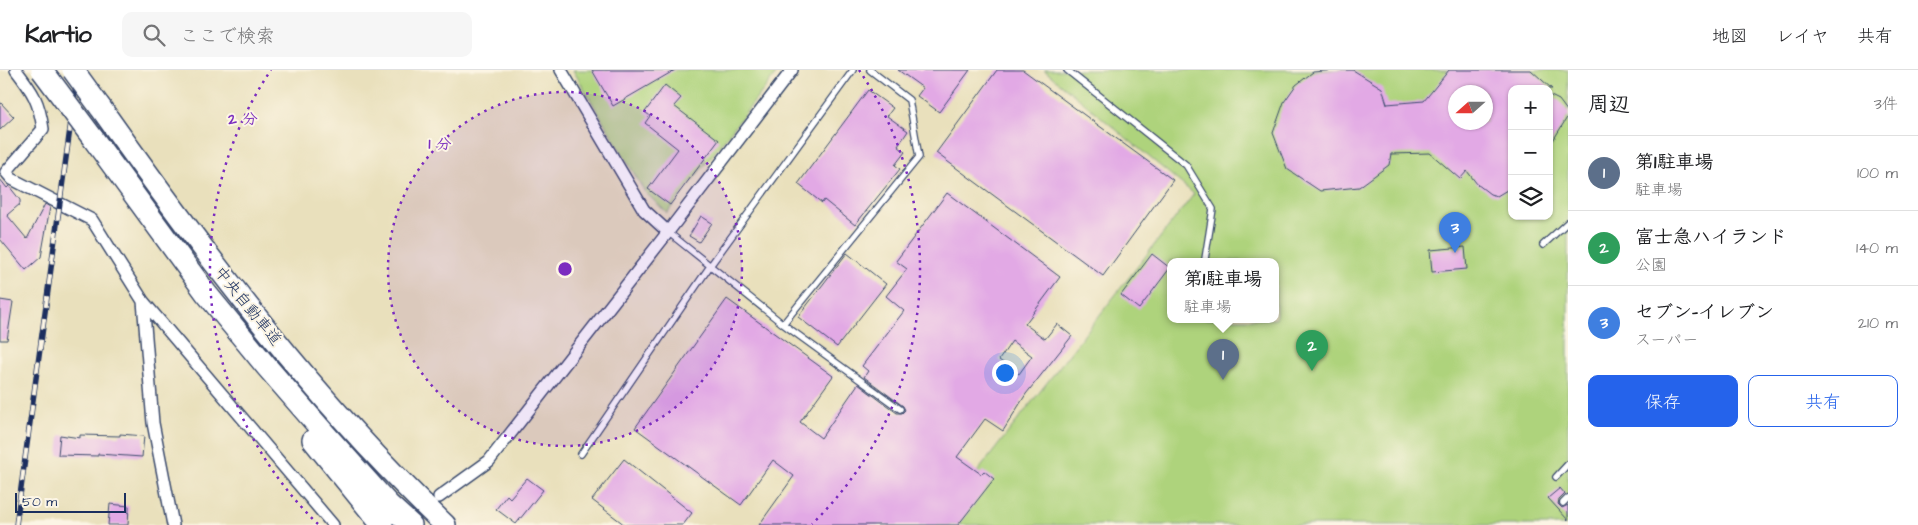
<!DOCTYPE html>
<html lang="ja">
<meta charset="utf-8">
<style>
body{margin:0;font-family:"Architects Daughter","Klee One",sans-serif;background:#f6f6f6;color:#202124}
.controls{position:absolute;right:15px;top:15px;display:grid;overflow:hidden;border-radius:10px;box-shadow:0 1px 4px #0004}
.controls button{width:45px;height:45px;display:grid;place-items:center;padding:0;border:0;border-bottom:1px solid #e0e0e0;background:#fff;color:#202124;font:25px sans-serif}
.compass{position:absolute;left:1448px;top:15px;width:45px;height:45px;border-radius:50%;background:#fff;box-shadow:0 1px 4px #0004;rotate:249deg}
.scale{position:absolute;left:15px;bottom:12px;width:111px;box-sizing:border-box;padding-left:5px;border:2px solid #1b2f5e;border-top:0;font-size:14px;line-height:18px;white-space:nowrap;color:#1b2f5e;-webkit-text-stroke:4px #fcf5e5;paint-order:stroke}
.you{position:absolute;left:1004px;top:302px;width:18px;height:18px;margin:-12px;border:4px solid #fff;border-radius:50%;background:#1a73e8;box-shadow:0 0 0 8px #1a73e833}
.badge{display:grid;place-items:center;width:32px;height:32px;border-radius:50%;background:#2563eb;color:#fff;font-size:16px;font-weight:700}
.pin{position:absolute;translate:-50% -41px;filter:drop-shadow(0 1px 2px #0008)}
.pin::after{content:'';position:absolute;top:26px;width:18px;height:15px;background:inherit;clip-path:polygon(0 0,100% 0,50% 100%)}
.popup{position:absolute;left:1167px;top:188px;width:112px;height:65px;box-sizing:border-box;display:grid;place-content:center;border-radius:10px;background:#fff;filter:drop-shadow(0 1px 4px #0005);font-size:16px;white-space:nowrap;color:#757577}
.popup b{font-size:19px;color:#202124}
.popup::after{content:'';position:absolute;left:50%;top:100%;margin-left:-10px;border:10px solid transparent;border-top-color:#fff}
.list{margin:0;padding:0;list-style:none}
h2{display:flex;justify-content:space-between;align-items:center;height:65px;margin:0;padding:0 20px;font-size:21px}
h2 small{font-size:16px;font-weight:400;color:#757577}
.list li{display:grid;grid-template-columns:32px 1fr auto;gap:15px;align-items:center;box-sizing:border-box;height:75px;padding:0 20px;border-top:1px solid #e0e0e0}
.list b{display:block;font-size:19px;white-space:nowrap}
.list p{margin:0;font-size:16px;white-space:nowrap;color:#757577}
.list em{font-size:16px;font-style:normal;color:#757577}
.actions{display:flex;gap:10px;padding:15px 20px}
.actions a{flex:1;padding:11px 0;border:1px solid #2563eb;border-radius:10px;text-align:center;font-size:18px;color:#2563eb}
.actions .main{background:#2563eb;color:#fff}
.icon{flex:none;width:28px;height:28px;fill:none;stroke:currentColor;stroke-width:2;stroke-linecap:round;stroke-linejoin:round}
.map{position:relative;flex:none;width:1568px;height:455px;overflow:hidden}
header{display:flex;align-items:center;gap:30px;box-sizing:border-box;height:70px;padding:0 25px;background:#fff;border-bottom:1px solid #e0e0e0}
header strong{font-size:24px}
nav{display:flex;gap:28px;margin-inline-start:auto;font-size:18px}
.search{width:350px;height:45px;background:#f6f6f6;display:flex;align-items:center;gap:12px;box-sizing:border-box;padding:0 18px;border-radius:10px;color:#757577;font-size:19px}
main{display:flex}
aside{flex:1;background:#fff}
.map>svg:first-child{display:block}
</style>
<header>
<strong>Kartio</strong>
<div class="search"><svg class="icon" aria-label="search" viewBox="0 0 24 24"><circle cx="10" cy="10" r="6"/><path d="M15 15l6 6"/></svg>ここで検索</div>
<nav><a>地図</a><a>レイヤ</a><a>共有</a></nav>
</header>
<main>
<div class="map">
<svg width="1568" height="455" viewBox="0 0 1568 455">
<rect width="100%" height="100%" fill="#fcf5e5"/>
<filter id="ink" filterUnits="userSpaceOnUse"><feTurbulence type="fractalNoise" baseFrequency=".02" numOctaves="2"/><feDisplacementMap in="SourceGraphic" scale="10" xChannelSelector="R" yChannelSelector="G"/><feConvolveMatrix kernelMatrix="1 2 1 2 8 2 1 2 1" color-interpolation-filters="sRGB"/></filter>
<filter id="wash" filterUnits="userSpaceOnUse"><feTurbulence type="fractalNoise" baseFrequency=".0096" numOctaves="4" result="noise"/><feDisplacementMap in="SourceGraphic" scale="20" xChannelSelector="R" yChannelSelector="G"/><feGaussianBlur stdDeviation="1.12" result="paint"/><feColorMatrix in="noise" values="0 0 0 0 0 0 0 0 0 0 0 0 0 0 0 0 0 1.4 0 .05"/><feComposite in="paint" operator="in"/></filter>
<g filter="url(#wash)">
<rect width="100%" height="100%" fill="#e9e0bc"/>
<path fill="#aed37c" stroke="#64816d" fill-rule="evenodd" d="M 573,0 L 779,0 L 667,143 L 645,122 Z
M 1044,0 L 1568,0 L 1568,455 L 936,455 L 1194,124 ZM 1512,19 L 1549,19 L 1549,146 L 1512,146 ZM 1456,22 L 1486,22 L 1486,52 L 1456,52 ZM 1170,191 L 1276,191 L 1276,249 L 1170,249 Z"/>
<g id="blocks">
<path fill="#e2a9e5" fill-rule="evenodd" d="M 592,0 L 675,0 L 613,36 Z
M 898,0 L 970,0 L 939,42 L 917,26 L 923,18 Z
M 997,0 L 1023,0 L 1173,110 L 1103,206 L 936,83 Z
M 1335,0 L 1353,0 L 1382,18 L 1387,34 L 1424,31 L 1449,0 L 1531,0 L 1552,19 L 1512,19 L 1512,117 L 1497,126 L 1490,124 L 1477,114 L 1467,101 L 1460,109 L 1430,83 L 1391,84 L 1389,95 L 1359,117 L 1320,121 L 1287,99 L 1273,63 L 1284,32 L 1296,15 L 1313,2 ZM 1456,22 L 1486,22 L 1486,52 L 1456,52 Z
M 665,15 L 681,28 L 674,36 L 719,70 L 670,135 L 648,119 L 678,79 L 645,53 L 650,46 L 645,42 Z
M 868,20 L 893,38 L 887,46 L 908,61 L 898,76 L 905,82 L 895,95 L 900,99 L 855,155 L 824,130 L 822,133 L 798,114 Z
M 1549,25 L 1559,30 L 1568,42 L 1568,46 L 1549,77 Z
M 0,32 L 14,47 L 0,60 Z
M 0,109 L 7,118 L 9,116 L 20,130 L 20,134 L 7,145 L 27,169 L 45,134 L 50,137 L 41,187 L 26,200 L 0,169 Z
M 947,123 L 1060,207 L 1025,254 L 1045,269 L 1057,254 L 1072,266 L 1026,324 L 1003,361 L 985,349 L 957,387 L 981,404 L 984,401 L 994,409 L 958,455 L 759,455 L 794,406 L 773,390 L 741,435 L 635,358 L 727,229 L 833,306 L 800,352 L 821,368 L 858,314 L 897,343 L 902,343 L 905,340 L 903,336 L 864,307 L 868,301 L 862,296 L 904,241 L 886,226 L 907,199 L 896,191 ZM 1012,271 L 1032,286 L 1019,304 L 999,290 Z
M 701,146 L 712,153 L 699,172 L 689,166 Z
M 1465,177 L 1467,199 L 1432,202 L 1430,180 Z
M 847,183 L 886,214 L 837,277 L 798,247 Z
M 1152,184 L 1170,198 L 1139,239 L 1121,225 Z
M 0,230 L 13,232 L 7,270 L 0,270 Z
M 120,364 L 144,366 L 142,387 L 98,384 L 98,386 L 58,385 L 60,365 L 80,368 L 80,365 L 120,366 Z
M 624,389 L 692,443 L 683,455 L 625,455 L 592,430 Z
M 527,408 L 543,420 L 516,454 L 496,439 L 507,425 L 510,428 Z
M 1560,418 L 1565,424 L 1559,430 L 1558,434 L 1562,438 L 1568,435 L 1568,450 L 1548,428 Z
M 110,434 L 129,436 L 128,455 L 108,455 Z"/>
</g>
</g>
<g filter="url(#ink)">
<use href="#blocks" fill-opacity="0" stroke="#3a4a6c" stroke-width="1"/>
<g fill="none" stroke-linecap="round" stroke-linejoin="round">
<g stroke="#3a4a6c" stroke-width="8">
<path id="service" d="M 1067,0 L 1186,95 L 1213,139 L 1205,189
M 668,162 L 783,254 L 900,339
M 1543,175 L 1568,152
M 783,254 L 919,87 L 909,30 L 870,0
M 581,384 L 710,196 L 853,0
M 1556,407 L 1568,394
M 1563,433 L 1568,428"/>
</g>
<g stroke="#3a4a6c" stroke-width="14">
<path id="minor" d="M 16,0 C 33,22 39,31 43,59 L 6,102 L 12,109 L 92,150 L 143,231 L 153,353 L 173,455
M 561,0 L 644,140 L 668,162
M 143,231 L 333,455
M 439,427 L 489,391 L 668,162 L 792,0"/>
</g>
<g stroke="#3a4a6c" stroke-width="24">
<path id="motorway" d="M 100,37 C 205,185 314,330 445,455
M 92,67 L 206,223 L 266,296 L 325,364 L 389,435 L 411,455
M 313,370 L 382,455"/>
</g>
<use href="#service" stroke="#fff" stroke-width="5.5"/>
<use href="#minor" stroke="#fff" stroke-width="11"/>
<use href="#motorway" stroke="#fff" stroke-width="21"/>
<g stroke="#1b2f5e" stroke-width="5.5">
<path id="rail" d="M 16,455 L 78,0"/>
</g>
<use href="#rail" stroke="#fcf5e5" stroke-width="4" stroke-dasharray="11" stroke-linecap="butt"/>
<g stroke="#3a4a6c" stroke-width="24" stroke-linecap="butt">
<path id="motorway-bridge" d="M 42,0 L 92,67
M 73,0 L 100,37"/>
</g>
<use href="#motorway-bridge" stroke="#fff" stroke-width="21"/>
</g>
</g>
<circle cx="565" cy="199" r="177" fill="#7b2cbf" fill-opacity=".12"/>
<g fill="none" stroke="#7b2cbf" stroke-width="2.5" stroke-dasharray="2.5 5">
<circle cx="565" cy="199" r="177"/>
<path d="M318 454A355 355 0 0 1 271 0M859 0A355 355 0 0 1 812 454"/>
</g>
<g text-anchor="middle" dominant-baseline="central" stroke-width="4" stroke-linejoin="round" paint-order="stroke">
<g font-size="16" fill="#1b2f5e" stroke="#fcf5e5">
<text transform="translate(248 236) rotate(51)">中央自動車道</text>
</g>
</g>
<circle cx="565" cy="199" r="8" fill="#7b2cbf" stroke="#fcf5e5" stroke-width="2.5"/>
<g font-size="15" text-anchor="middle" font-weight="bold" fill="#7b2cbf" stroke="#fcf5e5" stroke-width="4" stroke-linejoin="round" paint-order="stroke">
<text x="243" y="54">2 分</text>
<text x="440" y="79">1 分</text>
</g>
</svg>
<div class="controls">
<button>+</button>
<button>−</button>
<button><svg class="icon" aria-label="layers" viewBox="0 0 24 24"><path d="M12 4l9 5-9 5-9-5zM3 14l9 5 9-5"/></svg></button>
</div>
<svg class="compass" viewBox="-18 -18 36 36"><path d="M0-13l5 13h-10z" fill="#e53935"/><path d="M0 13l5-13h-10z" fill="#757577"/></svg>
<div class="scale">50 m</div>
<div class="you"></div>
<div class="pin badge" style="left:1223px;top:310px;background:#5c6f8a">1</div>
<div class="popup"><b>第1駐車場</b>駐車場</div>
<div class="pin badge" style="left:1312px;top:301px;background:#2e9e5b">2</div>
<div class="pin badge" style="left:1455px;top:183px;background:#3f7fe0">3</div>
</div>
<aside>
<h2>周辺<small>3件</small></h2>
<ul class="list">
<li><span class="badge" style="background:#5c6f8a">1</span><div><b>第1駐車場</b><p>駐車場</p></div><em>100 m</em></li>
<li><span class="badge" style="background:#2e9e5b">2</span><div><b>富士急ハイランド</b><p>公園</p></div><em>140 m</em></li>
<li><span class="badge" style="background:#3f7fe0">3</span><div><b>セブン-イレブン</b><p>スーパー</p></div><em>210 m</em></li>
</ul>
<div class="actions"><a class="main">保存</a><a>共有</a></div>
</aside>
</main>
